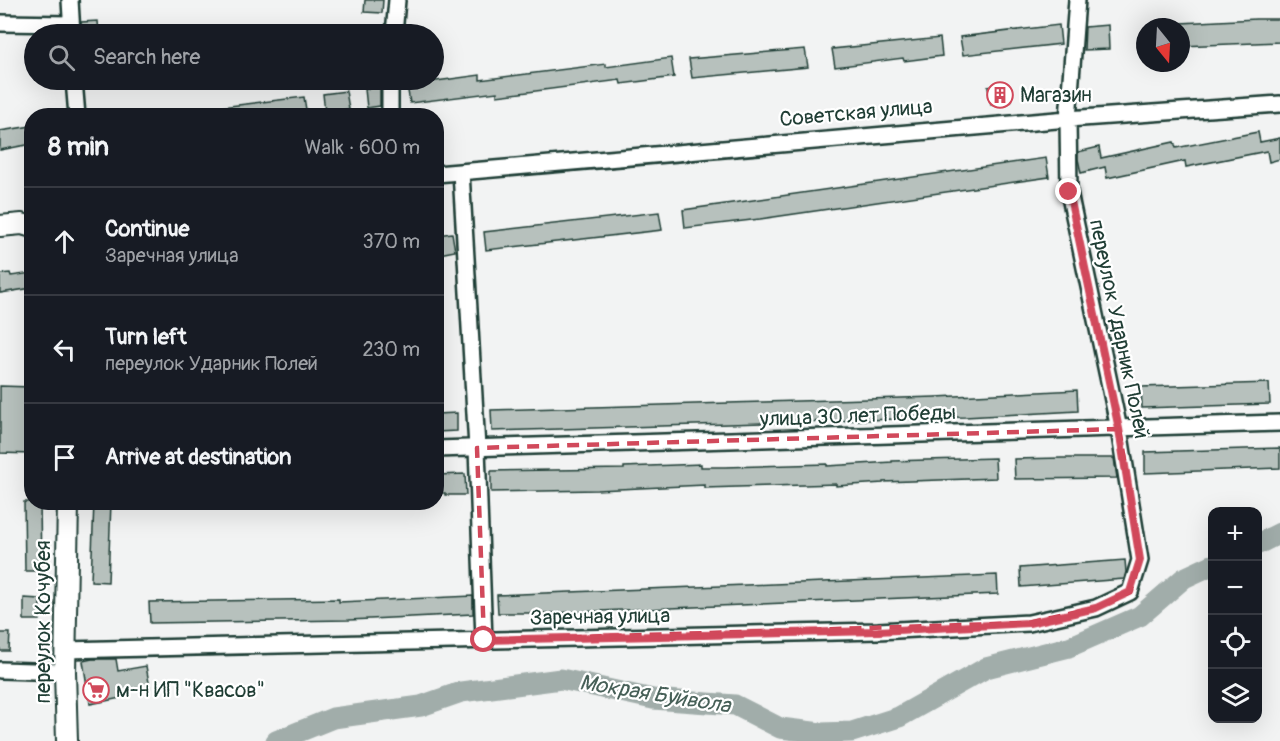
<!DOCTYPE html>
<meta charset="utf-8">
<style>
body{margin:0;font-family:Pangolin,sans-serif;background:#242831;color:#f1f3f6}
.controls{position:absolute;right:18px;bottom:18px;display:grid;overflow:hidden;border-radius:12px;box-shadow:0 6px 24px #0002}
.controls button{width:54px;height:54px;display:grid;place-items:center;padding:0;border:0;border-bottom:2px solid #363941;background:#171b24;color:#f1f3f6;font:30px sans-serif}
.compass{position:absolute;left:1136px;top:18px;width:54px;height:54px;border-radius:50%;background:#171b24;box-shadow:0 6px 24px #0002;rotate:162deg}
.stop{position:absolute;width:18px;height:18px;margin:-14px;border:4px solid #d1495b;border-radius:50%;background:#fff}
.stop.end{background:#d1495b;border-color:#fff;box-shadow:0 2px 6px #0008}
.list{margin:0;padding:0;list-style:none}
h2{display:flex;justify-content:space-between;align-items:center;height:78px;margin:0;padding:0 24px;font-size:26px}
h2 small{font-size:20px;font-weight:400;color:#9ea1a6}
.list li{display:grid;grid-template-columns:39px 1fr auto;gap:18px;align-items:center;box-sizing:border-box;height:108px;padding:0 24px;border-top:2px solid #363941}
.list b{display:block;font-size:22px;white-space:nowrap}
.list p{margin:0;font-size:20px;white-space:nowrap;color:#9ea1a6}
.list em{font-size:20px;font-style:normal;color:#9ea1a6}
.icon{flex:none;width:33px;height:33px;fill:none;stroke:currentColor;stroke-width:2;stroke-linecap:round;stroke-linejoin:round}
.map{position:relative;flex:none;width:1280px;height:741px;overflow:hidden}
.search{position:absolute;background:#171b24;box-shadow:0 6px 24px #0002;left:24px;top:24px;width:420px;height:66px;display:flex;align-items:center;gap:15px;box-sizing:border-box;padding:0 21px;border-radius:33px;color:#9ea1a6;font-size:22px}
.panel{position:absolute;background:#171b24;box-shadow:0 6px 24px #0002;left:24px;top:108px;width:420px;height:402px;border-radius:24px}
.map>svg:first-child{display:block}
</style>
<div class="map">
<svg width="1280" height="741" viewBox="0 0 1280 741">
<rect width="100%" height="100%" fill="#f2f3f3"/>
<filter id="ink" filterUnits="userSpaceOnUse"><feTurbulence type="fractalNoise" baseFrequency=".0167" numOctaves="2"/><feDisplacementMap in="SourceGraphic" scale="12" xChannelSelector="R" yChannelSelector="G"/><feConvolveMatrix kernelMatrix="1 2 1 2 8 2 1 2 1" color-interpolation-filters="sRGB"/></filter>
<g filter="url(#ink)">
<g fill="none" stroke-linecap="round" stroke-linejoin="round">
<path stroke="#a1adaa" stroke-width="21" d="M 1258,544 L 1280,533
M 276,741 L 333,718 L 421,706 L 461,692 L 561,679 L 653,699 L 735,705 L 780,728 L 821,733 L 852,732 L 899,717 L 986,668 L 1069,647 L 1140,616 L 1184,578 L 1212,565"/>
</g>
<path fill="#b7c1bd" stroke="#1f3d34" stroke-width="1.5" d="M 365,0 L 383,0 L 382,13 L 364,12 Z
M 1256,19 L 1280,19 L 1280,42 L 1181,46 L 1181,23 Z
M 98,21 L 99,34 L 82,34 L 81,22 Z
M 1059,25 L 1061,44 L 963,55 L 960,37 Z
M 1108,25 L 1109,49 L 1084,50 L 1085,27 Z
M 940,38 L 942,56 L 904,61 L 903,58 L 835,67 L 832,49 Z
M 805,49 L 808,67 L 692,78 L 689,59 Z
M 671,58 L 674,77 L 621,84 L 620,80 L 497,96 L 497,92 L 410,103 L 407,85 L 480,75 L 480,80 L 606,64 L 606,67 Z
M 1008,84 L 1011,102 L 991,105 L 988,87 Z
M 380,87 L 380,106 L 367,108 L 365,89 Z
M 346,91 L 349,109 L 325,112 L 323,94 Z
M 304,97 L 307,116 L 196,116 L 196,110 Z
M 32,126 L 32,144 L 0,150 L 0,131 Z
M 1258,132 L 1260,142 L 1280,138 L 1280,159 L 1269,162 L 1267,151 L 1186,167 L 1185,161 L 1107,178 L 1105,167 L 1081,173 L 1078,159 L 1078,152 L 1099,147 L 1101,158 L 1174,142 L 1176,148 Z
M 1046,158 L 1049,177 L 760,219 L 685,228 L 683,210 Z
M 659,212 L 662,230 L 486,250 L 484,232 Z
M 452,233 L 455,251 L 439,254 L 437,235 Z
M 10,273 L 11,276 L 32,273 L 32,288 L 0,293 L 0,274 Z
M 1269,383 L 1270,404 L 1142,408 L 1141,387 Z
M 0,386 L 32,387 L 32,454 L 0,453 Z
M 1077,390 L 1078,411 L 965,417 L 492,431 L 491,410 L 936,397 Z
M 457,413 L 457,431 L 436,432 L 436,414 Z
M 1280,448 L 1280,468 L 1145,473 L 1145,452 Z
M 995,458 L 996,478 L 883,482 L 883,483 L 836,486 L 836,484 L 705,488 L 705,485 L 597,490 L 491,492 L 491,471 L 624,469 L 624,467 L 701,464 L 701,467 L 725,467 L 827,464 L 827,466 L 892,462 L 892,461 Z
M 1062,458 L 1114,458 L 1117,478 L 1015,479 L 1014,459 Z
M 465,474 L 466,495 L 445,495 L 445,493 L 436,493 L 436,475 Z
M 24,502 L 40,502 L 41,571 L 25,571 Z
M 94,502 L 111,502 L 108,582 L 91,581 Z
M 1125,560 L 1126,572 L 1124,579 L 1021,587 L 1020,568 Z
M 997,575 L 998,594 L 552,613 L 498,613 L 497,595 Z
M 473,596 L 473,614 L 349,620 L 150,623 L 149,602 L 339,599 L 339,602 Z
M 24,598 L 40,599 L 40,620 L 24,620 Z
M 0,633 L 10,633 L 9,651 L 0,651 Z
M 92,659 L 116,659 L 118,671 L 146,666 L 150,688 L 120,693 L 121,698 L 90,704 L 83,661 Z"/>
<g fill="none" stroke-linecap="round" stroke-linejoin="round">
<g stroke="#1f3d34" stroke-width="20">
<path id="minor" d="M 70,0 L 72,34
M 0,23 L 71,24
M 394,34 L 397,0
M 74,80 L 77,116
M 390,116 L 390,80
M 461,172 L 477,448 L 484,640
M 436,174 L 1068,119 L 1280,104
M 436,449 L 1280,423
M 65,650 L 878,631 L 1029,623 L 1096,608 L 1130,592 L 1140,560 L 1119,429 L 1069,192 L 1068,119 L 1077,0
M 0,670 L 65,672"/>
</g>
<g stroke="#1f3d34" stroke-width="24">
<path id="major" d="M 0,226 L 22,224 L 32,227
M 67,741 L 65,672 L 68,502"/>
</g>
<use href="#minor" stroke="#fff" stroke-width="15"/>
<use href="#major" stroke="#fff" stroke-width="20"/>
</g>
</g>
<g fill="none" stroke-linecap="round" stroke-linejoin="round" filter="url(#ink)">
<path stroke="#d1495b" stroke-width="8" d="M 484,640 L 878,631 L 1029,623 L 1096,608 L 1130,592 L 1140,560 L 1119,429 L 1069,192"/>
</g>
<path fill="none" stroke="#d1495b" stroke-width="4.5" stroke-dasharray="12 8" stroke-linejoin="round" d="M 1119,429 L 1140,560 L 1130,592 L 1096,608 L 1029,623 L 484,640 L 477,448 Z"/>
<defs>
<g id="building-ring" transform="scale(1.35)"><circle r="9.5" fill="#fff" stroke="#d1495b" stroke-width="1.5"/><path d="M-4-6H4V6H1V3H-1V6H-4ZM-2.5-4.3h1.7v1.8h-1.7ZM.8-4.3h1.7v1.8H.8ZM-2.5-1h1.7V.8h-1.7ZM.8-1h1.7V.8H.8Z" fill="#d1495b"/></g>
<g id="supermarket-ring" transform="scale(1.35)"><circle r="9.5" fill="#fff" stroke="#d1495b" stroke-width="1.5"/><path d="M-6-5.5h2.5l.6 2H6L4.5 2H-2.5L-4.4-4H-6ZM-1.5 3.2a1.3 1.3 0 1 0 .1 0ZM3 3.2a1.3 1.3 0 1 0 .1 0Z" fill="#d1495b"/></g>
</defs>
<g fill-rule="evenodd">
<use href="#building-ring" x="1000" y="95"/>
<use href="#supermarket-ring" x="96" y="690"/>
</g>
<g text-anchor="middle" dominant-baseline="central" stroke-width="4.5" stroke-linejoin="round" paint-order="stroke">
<g font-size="21" fill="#1f3d34" stroke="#fff" text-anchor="start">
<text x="1020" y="95">Магазин</text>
<text x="116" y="690">м-н ИП "Квасов"</text>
</g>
<g font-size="21" fill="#1f3d34" stroke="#fff">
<text transform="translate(856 113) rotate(-5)">Советская улица</text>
<text transform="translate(1119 329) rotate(78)">переулок Ударник Полей</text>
<text transform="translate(858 416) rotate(-2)">улица 30 лет Победы</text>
<text transform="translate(600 617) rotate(-1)">Заречная улица</text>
<text transform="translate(43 622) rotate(-90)">переулок Кочубея</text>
</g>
<g font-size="22" font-style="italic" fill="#465f57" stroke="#fff">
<text transform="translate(655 694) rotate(9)">Мокрая Буйвола</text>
</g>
</g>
</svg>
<div class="controls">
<button>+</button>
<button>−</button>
<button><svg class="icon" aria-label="locate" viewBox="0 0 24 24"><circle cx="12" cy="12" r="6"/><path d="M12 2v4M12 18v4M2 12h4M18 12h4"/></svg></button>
<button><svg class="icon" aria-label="layers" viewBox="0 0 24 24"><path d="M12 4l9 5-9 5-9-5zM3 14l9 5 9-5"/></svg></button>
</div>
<svg class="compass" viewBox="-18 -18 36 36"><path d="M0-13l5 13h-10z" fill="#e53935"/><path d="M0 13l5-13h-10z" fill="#9ea1a6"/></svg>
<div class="stop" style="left:484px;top:640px"></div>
<div class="stop end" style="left:1069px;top:192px"></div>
<div class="search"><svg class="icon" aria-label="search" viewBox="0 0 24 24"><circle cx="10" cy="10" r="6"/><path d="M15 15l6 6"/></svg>Search here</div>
<section class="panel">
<h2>8 min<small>Walk · 600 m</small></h2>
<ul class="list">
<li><svg class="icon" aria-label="ahead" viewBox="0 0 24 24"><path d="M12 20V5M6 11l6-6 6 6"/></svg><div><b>Continue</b><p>Заречная улица</p></div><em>370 m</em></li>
<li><svg class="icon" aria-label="left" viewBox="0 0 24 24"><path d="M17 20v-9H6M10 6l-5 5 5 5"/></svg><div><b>Turn left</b><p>переулок Ударник Полей</p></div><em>230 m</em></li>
<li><svg class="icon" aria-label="arrive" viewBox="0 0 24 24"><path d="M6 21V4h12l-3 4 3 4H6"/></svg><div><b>Arrive at destination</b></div></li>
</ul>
</section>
</div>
